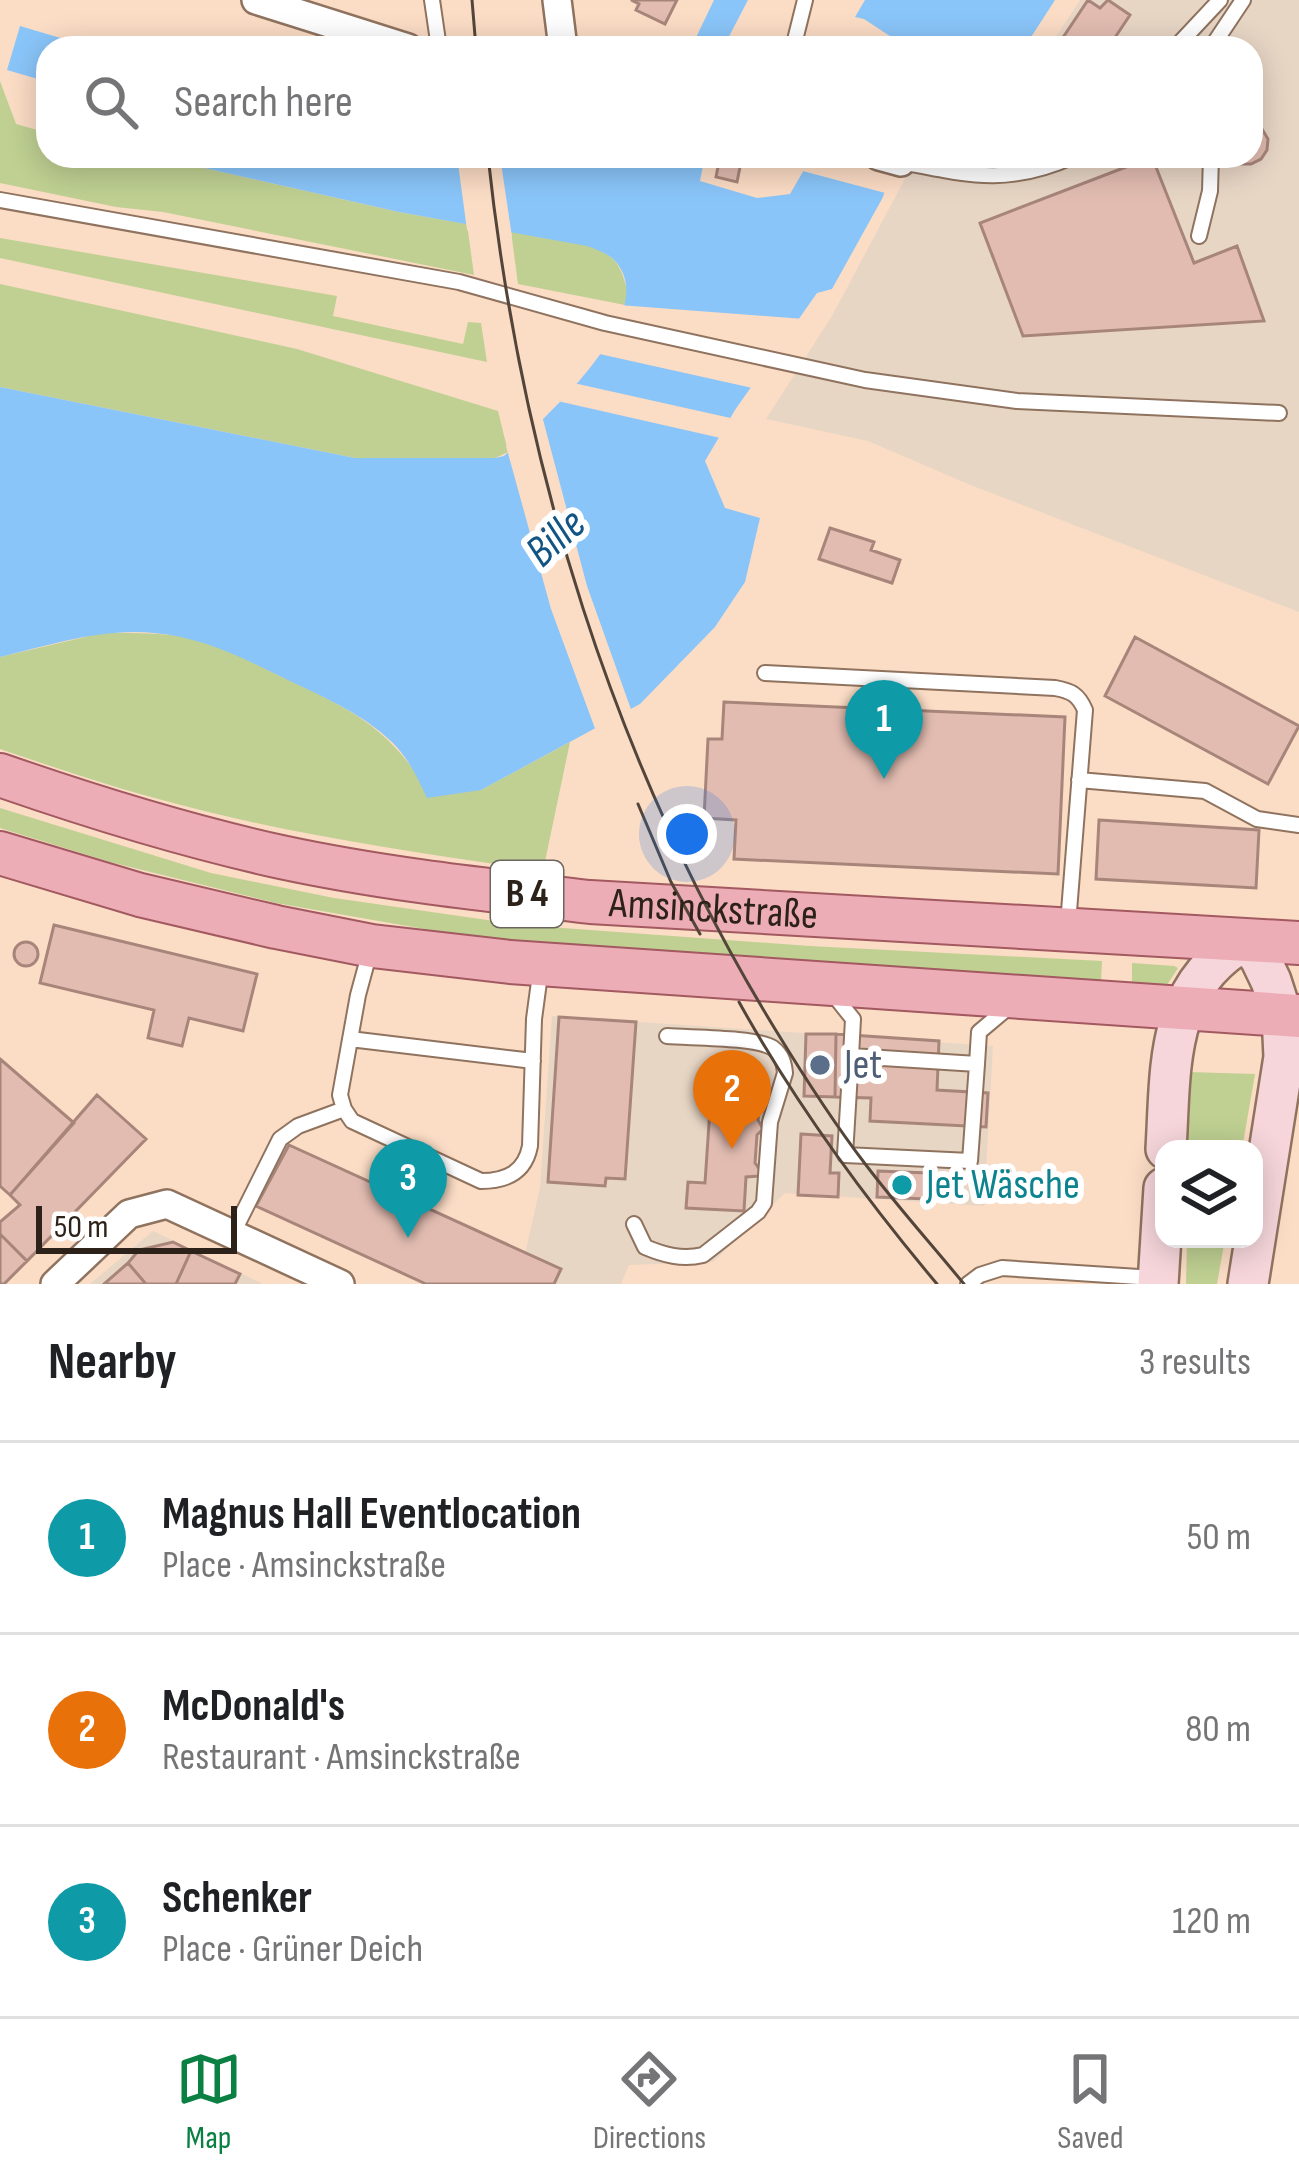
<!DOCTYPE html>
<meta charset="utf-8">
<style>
body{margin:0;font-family:"Sofia Sans Condensed",sans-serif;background:#f2f2f2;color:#202124}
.controls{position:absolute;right:36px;bottom:36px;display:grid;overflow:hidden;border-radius:24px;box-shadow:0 6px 30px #0003}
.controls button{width:108px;height:108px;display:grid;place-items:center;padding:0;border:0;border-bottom:3px solid #e0e0e0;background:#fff;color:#202124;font:60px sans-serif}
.scale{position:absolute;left:36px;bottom:30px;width:201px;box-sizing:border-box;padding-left:12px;border:6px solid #2d2219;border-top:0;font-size:33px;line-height:42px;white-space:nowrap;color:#2d2219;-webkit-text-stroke:9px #fff;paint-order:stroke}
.you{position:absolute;left:687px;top:834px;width:42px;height:42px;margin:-30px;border:9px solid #fff;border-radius:50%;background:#1a73e8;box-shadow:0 0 0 18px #1a73e833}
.badge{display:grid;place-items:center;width:78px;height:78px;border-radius:50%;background:#0b8043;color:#fff;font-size:39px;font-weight:700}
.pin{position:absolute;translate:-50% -99px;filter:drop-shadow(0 3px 6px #0008)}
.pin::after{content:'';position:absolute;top:63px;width:42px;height:36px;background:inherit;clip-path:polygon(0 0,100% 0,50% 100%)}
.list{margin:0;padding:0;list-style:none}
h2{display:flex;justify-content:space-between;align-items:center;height:156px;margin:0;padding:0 48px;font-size:51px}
h2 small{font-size:39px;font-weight:400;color:#757577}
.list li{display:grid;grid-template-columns:78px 1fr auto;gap:36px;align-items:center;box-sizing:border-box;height:192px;padding:0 48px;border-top:3px solid #e0e0e0}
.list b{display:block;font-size:45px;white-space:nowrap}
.list p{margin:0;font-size:39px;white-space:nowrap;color:#757577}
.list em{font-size:39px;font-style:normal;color:#757577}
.icon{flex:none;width:66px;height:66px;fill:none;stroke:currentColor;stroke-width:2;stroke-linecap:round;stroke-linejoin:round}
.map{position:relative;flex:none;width:1299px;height:1284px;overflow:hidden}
.search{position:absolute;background:#fff;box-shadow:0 6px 30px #0003;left:36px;right:36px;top:36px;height:132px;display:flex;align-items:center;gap:30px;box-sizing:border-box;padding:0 42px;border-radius:36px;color:#757577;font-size:45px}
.sheet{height:732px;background:#fff}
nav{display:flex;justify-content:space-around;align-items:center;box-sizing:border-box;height:168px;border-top:3px solid #e0e0e0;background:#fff;font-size:33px;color:#757577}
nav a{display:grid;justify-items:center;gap:6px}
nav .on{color:#0b8043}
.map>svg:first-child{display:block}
</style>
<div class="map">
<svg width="1299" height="1284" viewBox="0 0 1299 1284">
<rect width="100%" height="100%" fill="#fbdcc5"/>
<path fill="#e8d6c5" d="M 1080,0 L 1299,0 L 1299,612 L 968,484 L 868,441 L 766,419 L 832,316 L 917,156 L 1251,156 L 1251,48 L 1049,48 Z
M 552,1016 L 993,1046 L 984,1206 L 785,1193 L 713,1262 L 629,1265 L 621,1284 L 518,1284 L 540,1188 Z
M 153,1231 L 263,1284 L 90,1284 Z"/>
<path fill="#bfd092" d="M 0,81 L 16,124 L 48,133 L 48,156 L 151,156 L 399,212 L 467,224 L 474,275 L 163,212 L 116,207 L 0,183 Z
M 511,231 C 539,236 594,240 614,260 C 623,270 625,284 629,296 L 625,305 L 518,284 Z
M 0,238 L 337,296 L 333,316 L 463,344 L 468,322 L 481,323 L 487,362 L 0,258 Z
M 0,284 L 297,349 L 498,411 L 508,452 L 495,458 L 355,458 L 0,387 Z
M 102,633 C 133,633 165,632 195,639 C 222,646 248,660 272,672 C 330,700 378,718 415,772 L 481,790 L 570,742 L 543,871 C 411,852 279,833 151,797 C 100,783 50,766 0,749 L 0,657 Z
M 0,808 L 211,873 L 334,898 L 522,925 L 810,946 L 1102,961 L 1101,983 L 533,948 L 276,903 L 110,862 L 0,828 Z
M 1132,963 L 1174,966 L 1178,968 L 1165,988 L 1132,986 Z
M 1188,1072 L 1255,1074 L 1242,1149 L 1184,1149 Z
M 1187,1239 L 1225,1239 L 1217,1284 L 1186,1284 Z"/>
<path fill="#8ac5f9" d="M 714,0 L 748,0 L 723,48 L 691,48 Z
M 865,0 L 1055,0 L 1024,48 L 900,48 L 902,44 L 864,19 L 855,17 Z
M 20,26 L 94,48 L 48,48 L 48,82 L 7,70 Z
M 151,156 L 457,156 L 484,163 L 502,156 L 705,156 L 700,181 L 757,198 L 790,194 L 812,156 L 899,156 L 882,199 L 832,289 L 817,293 L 735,410 L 705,461 L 725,508 L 760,518 L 745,582 L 715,627 L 640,704 L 481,790 L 427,798 C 418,779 409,759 393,743 C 364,715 328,699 292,682 C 247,660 204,637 154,633 C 101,628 51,645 0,657 L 0,387 L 355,458 L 495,458 L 504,456 C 540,422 669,311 612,258 C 606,253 595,249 587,246 L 399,212 Z"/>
<path fill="#fbdcc5" d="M 457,156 L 500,156 L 512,237 L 467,230 Z
M 807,156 L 903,156 L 889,194 L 799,170 Z
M 619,305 L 804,319 L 757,389 L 595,353 L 600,347 Z
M 569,382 L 735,419 L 725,439 L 553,400 Z
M 541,412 L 587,586 L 633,715 L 597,734 L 551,609 L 506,446 Z"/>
<path fill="#e2bcb1" stroke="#a8857a" stroke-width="3" d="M 631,0 L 677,0 L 665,24 L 636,10 L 639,4 Z
M 1088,0 L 1100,8 L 1108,0 L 1130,15 L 1108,48 L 1056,48 Z
M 1251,123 L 1262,129 L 1268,139 L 1267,150 L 1261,159 L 1251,164 L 1240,164 L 1230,156 L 1251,156 Z
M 1152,157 L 1194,263 L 1237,246 L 1264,321 L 1023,336 L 980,223 Z
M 719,162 L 740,167 L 737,182 L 716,177 Z
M 830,528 L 874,542 L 871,550 L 900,560 L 892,583 L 819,559 Z
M 1135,637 L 1299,726 L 1268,784 L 1105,696 Z
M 724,702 L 1065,717 L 1058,874 L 734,859 L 736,820 L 704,818 L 708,739 L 722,739 Z
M 1099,820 L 1259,830 L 1256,888 L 1096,879 Z
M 54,925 L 257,974 L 243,1031 L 189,1018 L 182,1046 L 148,1038 L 154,1010 L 40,983 Z
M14 954a12 12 0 1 1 24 0a12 12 0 1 1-24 0Z
M 559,1017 L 636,1022 L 625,1179 L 606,1178 L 605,1186 L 548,1182 Z
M 806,1034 L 836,1034 L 835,1097 L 804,1096 Z
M 836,1034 L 939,1041 L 937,1090 L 988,1093 L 986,1127 L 870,1121 L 871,1098 L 835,1097 Z
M 0,1059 L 74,1123 L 10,1195 L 0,1186 Z
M 712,1079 L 761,1082 L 758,1120 L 763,1129 L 757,1135 L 755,1163 L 761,1171 L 759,1176 L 746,1177 L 744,1211 L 686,1208 L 688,1182 L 705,1183 Z
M 97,1095 L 146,1139 L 27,1261 L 0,1234 L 0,1222 L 20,1205 L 10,1195 Z
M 801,1134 L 832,1136 L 830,1173 L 839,1173 L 838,1197 L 798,1195 Z
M 289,1145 L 561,1269 L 554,1284 L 426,1284 L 256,1206 Z
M 878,1171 L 928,1173 L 927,1199 L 877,1197 Z
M 0,1234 L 27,1261 L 4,1284 L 0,1284 Z
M 173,1242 L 191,1251 L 176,1284 L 146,1284 L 128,1263 L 139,1250 Z
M 191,1251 L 240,1274 L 235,1284 L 176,1284 Z
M 128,1263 L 146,1284 L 104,1284 Z"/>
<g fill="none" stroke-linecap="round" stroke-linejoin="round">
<g stroke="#8f735f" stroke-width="18">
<path id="service" d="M 432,0 L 439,48
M 793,48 L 805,0
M 1175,48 L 1220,0
M 1211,48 L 1243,0
M 918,160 L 967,156
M 901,162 C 969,175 1007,186 1074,156
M 0,200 L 459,282 L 605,323 L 865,380 L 1017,401 L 1279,413
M 1199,236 L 1210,191 L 1211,156
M 765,673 L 1055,688 C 1071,691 1078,694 1085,710 L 1068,924
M 1079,780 L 1205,791 L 1257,819 L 1299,825
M 370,951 L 358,995 L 340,1095 L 344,1109 L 352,1121 L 481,1181 C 507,1181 525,1172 530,1146 L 534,1019 L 541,967
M 833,994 L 853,1019 L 851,1056 L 977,1064 L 979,1032 L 1010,1006
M 350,1039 L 533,1061
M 851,1056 L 845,1155 L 970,1161 L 977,1064
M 634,1224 L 645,1247 C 664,1255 682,1260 703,1255 L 758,1212 L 764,1203 L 770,1122 L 785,1073 C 784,1063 782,1055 773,1048 C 756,1037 691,1038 667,1036
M 233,1233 L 280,1139 L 298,1126 L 344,1109
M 968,1284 L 980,1275 L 1002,1268 L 1154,1278"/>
</g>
<g stroke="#8f735f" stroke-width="32">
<path id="minor" d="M 256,0 L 408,48
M 557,0 L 563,48
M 879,156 L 901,162
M 55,1284 L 129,1214 L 167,1204 L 340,1284"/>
</g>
<g stroke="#8f735f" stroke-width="44">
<path id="secondary" d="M 1166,1149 C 1171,1068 1164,985 1246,940 L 1260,958 L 1271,981 L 1282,1015 L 1284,1057 L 1248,1284
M 1158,1284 L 1164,1188"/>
</g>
<g stroke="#a25960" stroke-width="46">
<g id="primary">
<path id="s1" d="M 0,775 C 92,807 186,836 281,857 C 383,879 487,890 590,902 L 1299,943"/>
<path d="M 0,853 L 140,895 L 276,927 L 372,946 L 510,962 L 1299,1016"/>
</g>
</g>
<use href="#service" stroke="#fff" stroke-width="14"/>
<use href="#minor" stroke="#fff" stroke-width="27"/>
<use href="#secondary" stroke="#f6d6db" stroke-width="39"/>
<use href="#primary" stroke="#edadb7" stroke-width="42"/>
<path stroke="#534539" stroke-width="3" d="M 472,0 L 476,48
M 488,156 C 521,464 613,764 775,1029 C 803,1075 833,1122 866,1165 C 897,1206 932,1245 964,1284
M 638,804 L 671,882 L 700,934
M 739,1002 C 795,1103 863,1196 937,1284"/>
</g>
<circle fill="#5c6f8a" stroke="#fff" stroke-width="4.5" cx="820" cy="1065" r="12"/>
<circle fill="#0f9aa8" stroke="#fff" stroke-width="4.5" cx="902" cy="1185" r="12"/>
<g text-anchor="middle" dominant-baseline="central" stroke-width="12" stroke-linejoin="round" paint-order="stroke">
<rect fill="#fff" stroke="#6c645e" stroke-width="3" x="491" y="861" width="72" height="66" rx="9"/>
<g font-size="39" font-weight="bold" fill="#2d2219">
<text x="527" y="894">B 4</text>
</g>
<g font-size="42" fill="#2d2219" stroke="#fff">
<text stroke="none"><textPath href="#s1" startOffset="729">Amsinckstraße</textPath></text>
</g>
<g font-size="42" fill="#4e5e75" stroke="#fff" text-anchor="start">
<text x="844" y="1065">Jet</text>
</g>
<g font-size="42" fill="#0d838f" stroke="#fff" text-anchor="start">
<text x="926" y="1185">Jet Wäsche</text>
</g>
<g font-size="45" font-style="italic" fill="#125484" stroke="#fff">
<text transform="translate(556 538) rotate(-42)">Bille</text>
</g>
</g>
</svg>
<div class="controls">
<button><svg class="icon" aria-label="layers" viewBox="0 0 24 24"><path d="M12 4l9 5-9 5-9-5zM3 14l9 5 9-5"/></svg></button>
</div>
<div class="scale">50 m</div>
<div class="you"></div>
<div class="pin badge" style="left:884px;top:779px;background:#0f9aa8">1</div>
<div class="pin badge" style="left:732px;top:1149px;background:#e8710a">2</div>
<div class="pin badge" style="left:408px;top:1238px;background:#0f9aa8">3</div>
<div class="search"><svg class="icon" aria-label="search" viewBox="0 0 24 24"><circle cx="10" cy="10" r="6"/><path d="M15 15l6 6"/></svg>Search here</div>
</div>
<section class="sheet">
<h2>Nearby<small>3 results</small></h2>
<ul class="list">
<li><span class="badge" style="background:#0f9aa8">1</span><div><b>Magnus Hall Eventlocation</b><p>Place · Amsinckstraße</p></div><em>50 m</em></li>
<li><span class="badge" style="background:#e8710a">2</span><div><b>McDonald's</b><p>Restaurant · Amsinckstraße</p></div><em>80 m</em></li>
<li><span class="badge" style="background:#0f9aa8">3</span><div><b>Schenker</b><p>Place · Grüner Deich</p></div><em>120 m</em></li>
</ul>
</section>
<nav>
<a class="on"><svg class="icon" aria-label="map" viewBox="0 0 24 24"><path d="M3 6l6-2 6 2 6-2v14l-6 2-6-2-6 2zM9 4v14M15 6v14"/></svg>Map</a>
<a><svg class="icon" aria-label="directions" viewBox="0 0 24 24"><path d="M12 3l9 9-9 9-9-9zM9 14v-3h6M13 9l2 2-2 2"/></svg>Directions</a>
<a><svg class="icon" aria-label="saved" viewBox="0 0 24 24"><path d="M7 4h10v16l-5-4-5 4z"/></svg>Saved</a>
</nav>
